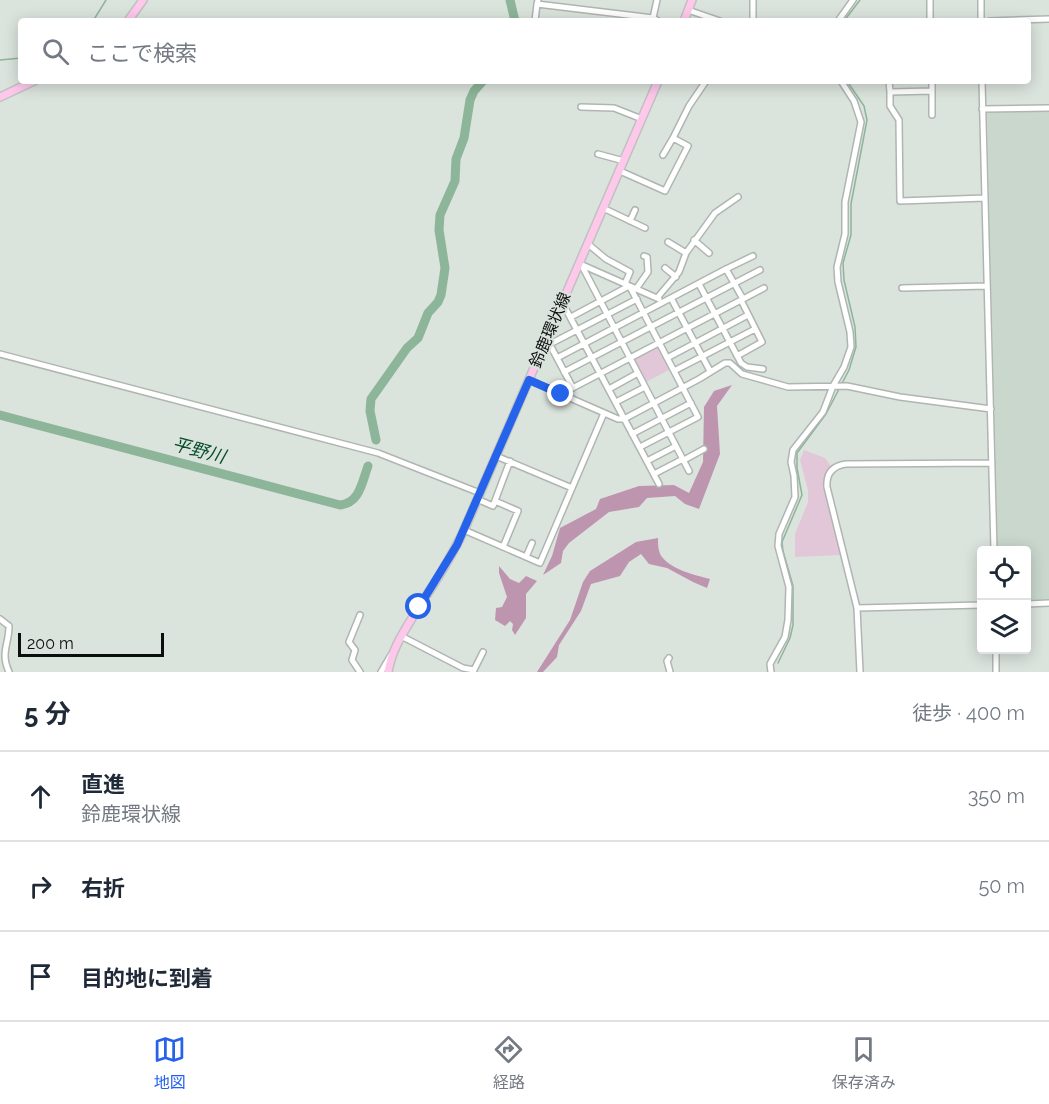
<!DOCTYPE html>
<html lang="ja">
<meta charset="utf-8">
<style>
body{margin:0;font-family:Raleway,"Noto Sans JP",sans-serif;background:#f2f2f3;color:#1f2937}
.controls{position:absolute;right:18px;bottom:18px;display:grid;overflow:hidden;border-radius:6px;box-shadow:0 3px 15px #0003}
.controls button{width:54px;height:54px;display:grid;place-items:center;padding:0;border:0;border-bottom:2px solid #e0e1e3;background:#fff;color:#1f2937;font:30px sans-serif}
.scale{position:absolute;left:18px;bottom:15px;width:146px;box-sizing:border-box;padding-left:6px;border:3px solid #0c0f0d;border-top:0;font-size:16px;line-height:21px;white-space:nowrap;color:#0c0f0d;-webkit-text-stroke:4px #dbe3dd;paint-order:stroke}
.stop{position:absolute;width:18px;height:18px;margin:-14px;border:4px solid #2563eb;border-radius:50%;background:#fff}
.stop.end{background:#2563eb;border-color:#fff;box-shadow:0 2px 6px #0008}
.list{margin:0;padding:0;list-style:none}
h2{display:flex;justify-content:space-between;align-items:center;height:78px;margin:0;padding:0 24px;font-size:26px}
h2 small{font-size:20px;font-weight:400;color:#747a83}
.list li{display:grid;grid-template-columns:39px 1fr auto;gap:18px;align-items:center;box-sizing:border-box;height:90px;padding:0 24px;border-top:2px solid #e0e1e3}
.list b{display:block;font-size:22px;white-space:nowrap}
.list p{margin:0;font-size:20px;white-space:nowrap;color:#747a83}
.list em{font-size:20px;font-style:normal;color:#747a83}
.icon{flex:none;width:33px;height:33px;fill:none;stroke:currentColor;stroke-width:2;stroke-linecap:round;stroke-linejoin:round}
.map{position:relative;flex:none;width:1049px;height:672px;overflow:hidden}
.search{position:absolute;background:#fff;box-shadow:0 3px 15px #0003;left:18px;right:18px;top:18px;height:66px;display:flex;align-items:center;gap:15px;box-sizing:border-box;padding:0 21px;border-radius:6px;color:#747a83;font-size:22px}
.sheet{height:348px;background:#fff}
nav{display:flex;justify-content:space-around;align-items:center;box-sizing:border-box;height:84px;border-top:2px solid #e0e1e3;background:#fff;font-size:16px;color:#747a83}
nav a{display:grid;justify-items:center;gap:3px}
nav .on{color:#2563eb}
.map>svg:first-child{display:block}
</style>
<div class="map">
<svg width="1049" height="672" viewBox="0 0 1049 672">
<rect width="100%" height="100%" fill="#dbe3dd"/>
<path fill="#c9d7cd" d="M 1049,110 L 1049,599 L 1027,600 L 1026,550 L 998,550 L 987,111 Z"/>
<path fill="#e2c7d8" d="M 658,346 L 671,369 L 646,382 L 634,361 L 635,358 Z
M 804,450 L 825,458 L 831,466 L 824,475 L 823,485 L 841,555 L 795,557 L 795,534 L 808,502 L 808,490 L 800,460 Z"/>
<path fill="#be95af" d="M 732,385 L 717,406 L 720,454 L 699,509 L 685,504 L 675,496 L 647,498 L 639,507 L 609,512 L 569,543 L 563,551 L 561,563 L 543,575 L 552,556 L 560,528 L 596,509 L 600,499 L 639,486 L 674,485 L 689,493 L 703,462 L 704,407 L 714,391 Z
M 658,538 C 658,544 658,552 662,557 C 672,570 695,575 710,579 L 707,588 L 693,582 L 667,568 L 649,564 L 641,554 L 629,562 L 620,576 L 591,584 L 581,611 L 559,645 L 557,657 L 543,672 L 537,672 L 570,620 L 583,582 L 590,571 L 636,542 Z
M 499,566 L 510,579 L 519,583 L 526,576 L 537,581 L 526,594 L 526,618 L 515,635 L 512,630 L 513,624 L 510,621 L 505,626 L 495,620 L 496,608 L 502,607 L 507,597 L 499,573 Z"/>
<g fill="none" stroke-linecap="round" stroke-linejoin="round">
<path stroke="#8db599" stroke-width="1.5" d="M 93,21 L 106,0
M 844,21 L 860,0
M 0,60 L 21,58
M 778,663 L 790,638 L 793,625 L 793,586 L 783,551 L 782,542 L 802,495 L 797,468 L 797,453 L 826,414 L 849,370 L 856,347 L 855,327 L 844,280 L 843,263 L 851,235 L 851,204 L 867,120 L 864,106 L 847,81"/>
<path stroke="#8db599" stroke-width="9" d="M 510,0 L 515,21
M 0,415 L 340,505 C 360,503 362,482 368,466
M 376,440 L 370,411 L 371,399 L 407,348 L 418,338 L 428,313 L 438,302 L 441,295 L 445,268 L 439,230 L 440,215 L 455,181 L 456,159 L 464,138 L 470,100 L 474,91 L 483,81"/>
<g stroke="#afb6b1" stroke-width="8">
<path id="minor" d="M 538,0 L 537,4 L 653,18 L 658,21
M 930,0 L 930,21
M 981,0 L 981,21
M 688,10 L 720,21
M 653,18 L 657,0
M 535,21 L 537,4
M 753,21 L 753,0
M 838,21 L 853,0
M 990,21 L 1049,19
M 889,81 L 890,92
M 932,81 L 932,91 L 890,92 L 890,106 L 899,120 L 900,201 L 985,198
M 982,81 L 994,550
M 932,91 L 932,115
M 581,107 L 614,108 L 642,119
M 982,109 L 1049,108
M 598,154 L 624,161
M 663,155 L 673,138
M 620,171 L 665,191 L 688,146 L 673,138 L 689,106 L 706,81
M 603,208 L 645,228
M 630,221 L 635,210
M 694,240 L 709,253
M 668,242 L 686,253
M 588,244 L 606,259 L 630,272 L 625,284
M 580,264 L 659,299
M 581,264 L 689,471
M 665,268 L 676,277
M 726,269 L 753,256
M 699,284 L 741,363 L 747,367 L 763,369
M 630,287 L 698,417 L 640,447
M 902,288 L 987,286
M 636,289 L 648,272 L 647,257 L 644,256
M 657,298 L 679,272 L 686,253 L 715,213 L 738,197
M 671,298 L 710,371
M 743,299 L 764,288
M 562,302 L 659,484
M 571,317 L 629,286
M 549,343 L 573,388
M 550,344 L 637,299
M 0,354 L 378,453 L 480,493
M 737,356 L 762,342 L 741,300
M 557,358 L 726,269 L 743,299 L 561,394
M 667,358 L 748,315
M 674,371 L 755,329
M 564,372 L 760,270
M 529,380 L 618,419 L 624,419 L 699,379 L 725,363 L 730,363 L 742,374 L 788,387 L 847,386 L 900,397 L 991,409
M 609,389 L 638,373
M 616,402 L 645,387
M 632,434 L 691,403
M 496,456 L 572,488
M 684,460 L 704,449
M 647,461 L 676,446
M 654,474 L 683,459
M 477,499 L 493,506 L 510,461
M 495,501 L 518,511 L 503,547
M 464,530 L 540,563 L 604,413
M 526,557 L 532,543
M 1026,604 L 1049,603
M 857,608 L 982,605
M 0,619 L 9,626 C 9,645 0,652 9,672
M 401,636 L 463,668 L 474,670 L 473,672
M 996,650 L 996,672
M 669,658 L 667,661 L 670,672
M 474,670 L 483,652
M 360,672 L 352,660 L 355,650 L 349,642 L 360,615
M 381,672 L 391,655
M 771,672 L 770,664 L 785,637 L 788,620 L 789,587 L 778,546 L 779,534 L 795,497 L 794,476 L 791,462 L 793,450 L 823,412 L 833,386 L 844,367 L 851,347 L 850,332 L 838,282 L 837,267 L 845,234 L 845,202 L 861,122 L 854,101 L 841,81
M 860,672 L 857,608 L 827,487 C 826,474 832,466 846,464 L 992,463"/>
</g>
<g stroke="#c0c1c0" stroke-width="10">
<path id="major" d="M 128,21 L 143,0
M 684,21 L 692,0
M 0,97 L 34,81
M 388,672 C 392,648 405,630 417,610 C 434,584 451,558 464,530 L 658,81"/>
</g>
<use href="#minor" stroke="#fff" stroke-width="5"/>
<use href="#major" stroke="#fec8eb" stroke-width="7"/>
</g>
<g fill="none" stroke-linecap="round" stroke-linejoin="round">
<path stroke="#2563eb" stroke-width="8" d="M 419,607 L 457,545 L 529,380 L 561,394"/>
</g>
<g text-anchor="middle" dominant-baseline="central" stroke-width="4.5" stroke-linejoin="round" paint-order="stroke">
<g font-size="16" fill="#0c0f0d" stroke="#dbe3dd">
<text transform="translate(550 330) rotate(-67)">鈴鹿環状線</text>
</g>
<g font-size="18" font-style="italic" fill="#064e2a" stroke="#dbe3dd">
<text transform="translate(199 450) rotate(15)">平野川</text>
</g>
</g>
</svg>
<div class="controls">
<button><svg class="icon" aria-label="locate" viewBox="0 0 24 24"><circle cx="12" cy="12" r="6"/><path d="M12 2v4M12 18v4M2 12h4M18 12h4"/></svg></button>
<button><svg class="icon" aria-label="layers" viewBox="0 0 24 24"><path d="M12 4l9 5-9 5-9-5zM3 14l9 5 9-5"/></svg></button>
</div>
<div class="scale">200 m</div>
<div class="stop" style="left:419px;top:607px"></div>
<div class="stop end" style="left:561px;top:394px"></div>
<div class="search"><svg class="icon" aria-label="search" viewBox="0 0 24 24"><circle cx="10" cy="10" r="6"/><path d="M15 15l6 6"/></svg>ここで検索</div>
</div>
<section class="sheet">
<h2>5 分<small>徒歩 · 400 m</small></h2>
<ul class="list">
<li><svg class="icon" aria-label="ahead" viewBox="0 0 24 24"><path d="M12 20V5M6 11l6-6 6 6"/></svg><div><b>直進</b><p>鈴鹿環状線</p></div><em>350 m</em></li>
<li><svg class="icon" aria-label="right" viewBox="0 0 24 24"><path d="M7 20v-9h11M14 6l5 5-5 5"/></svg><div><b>右折</b></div><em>50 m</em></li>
<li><svg class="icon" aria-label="arrive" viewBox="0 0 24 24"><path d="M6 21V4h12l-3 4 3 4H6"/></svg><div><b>目的地に到着</b></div></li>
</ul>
</section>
<nav>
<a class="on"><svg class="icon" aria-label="map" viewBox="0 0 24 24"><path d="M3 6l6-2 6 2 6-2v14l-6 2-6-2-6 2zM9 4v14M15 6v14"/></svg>地図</a>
<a><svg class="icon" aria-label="directions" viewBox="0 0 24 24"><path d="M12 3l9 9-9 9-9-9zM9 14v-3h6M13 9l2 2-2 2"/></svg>経路</a>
<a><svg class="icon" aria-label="saved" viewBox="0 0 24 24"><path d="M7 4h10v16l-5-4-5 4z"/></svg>保存済み</a>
</nav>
